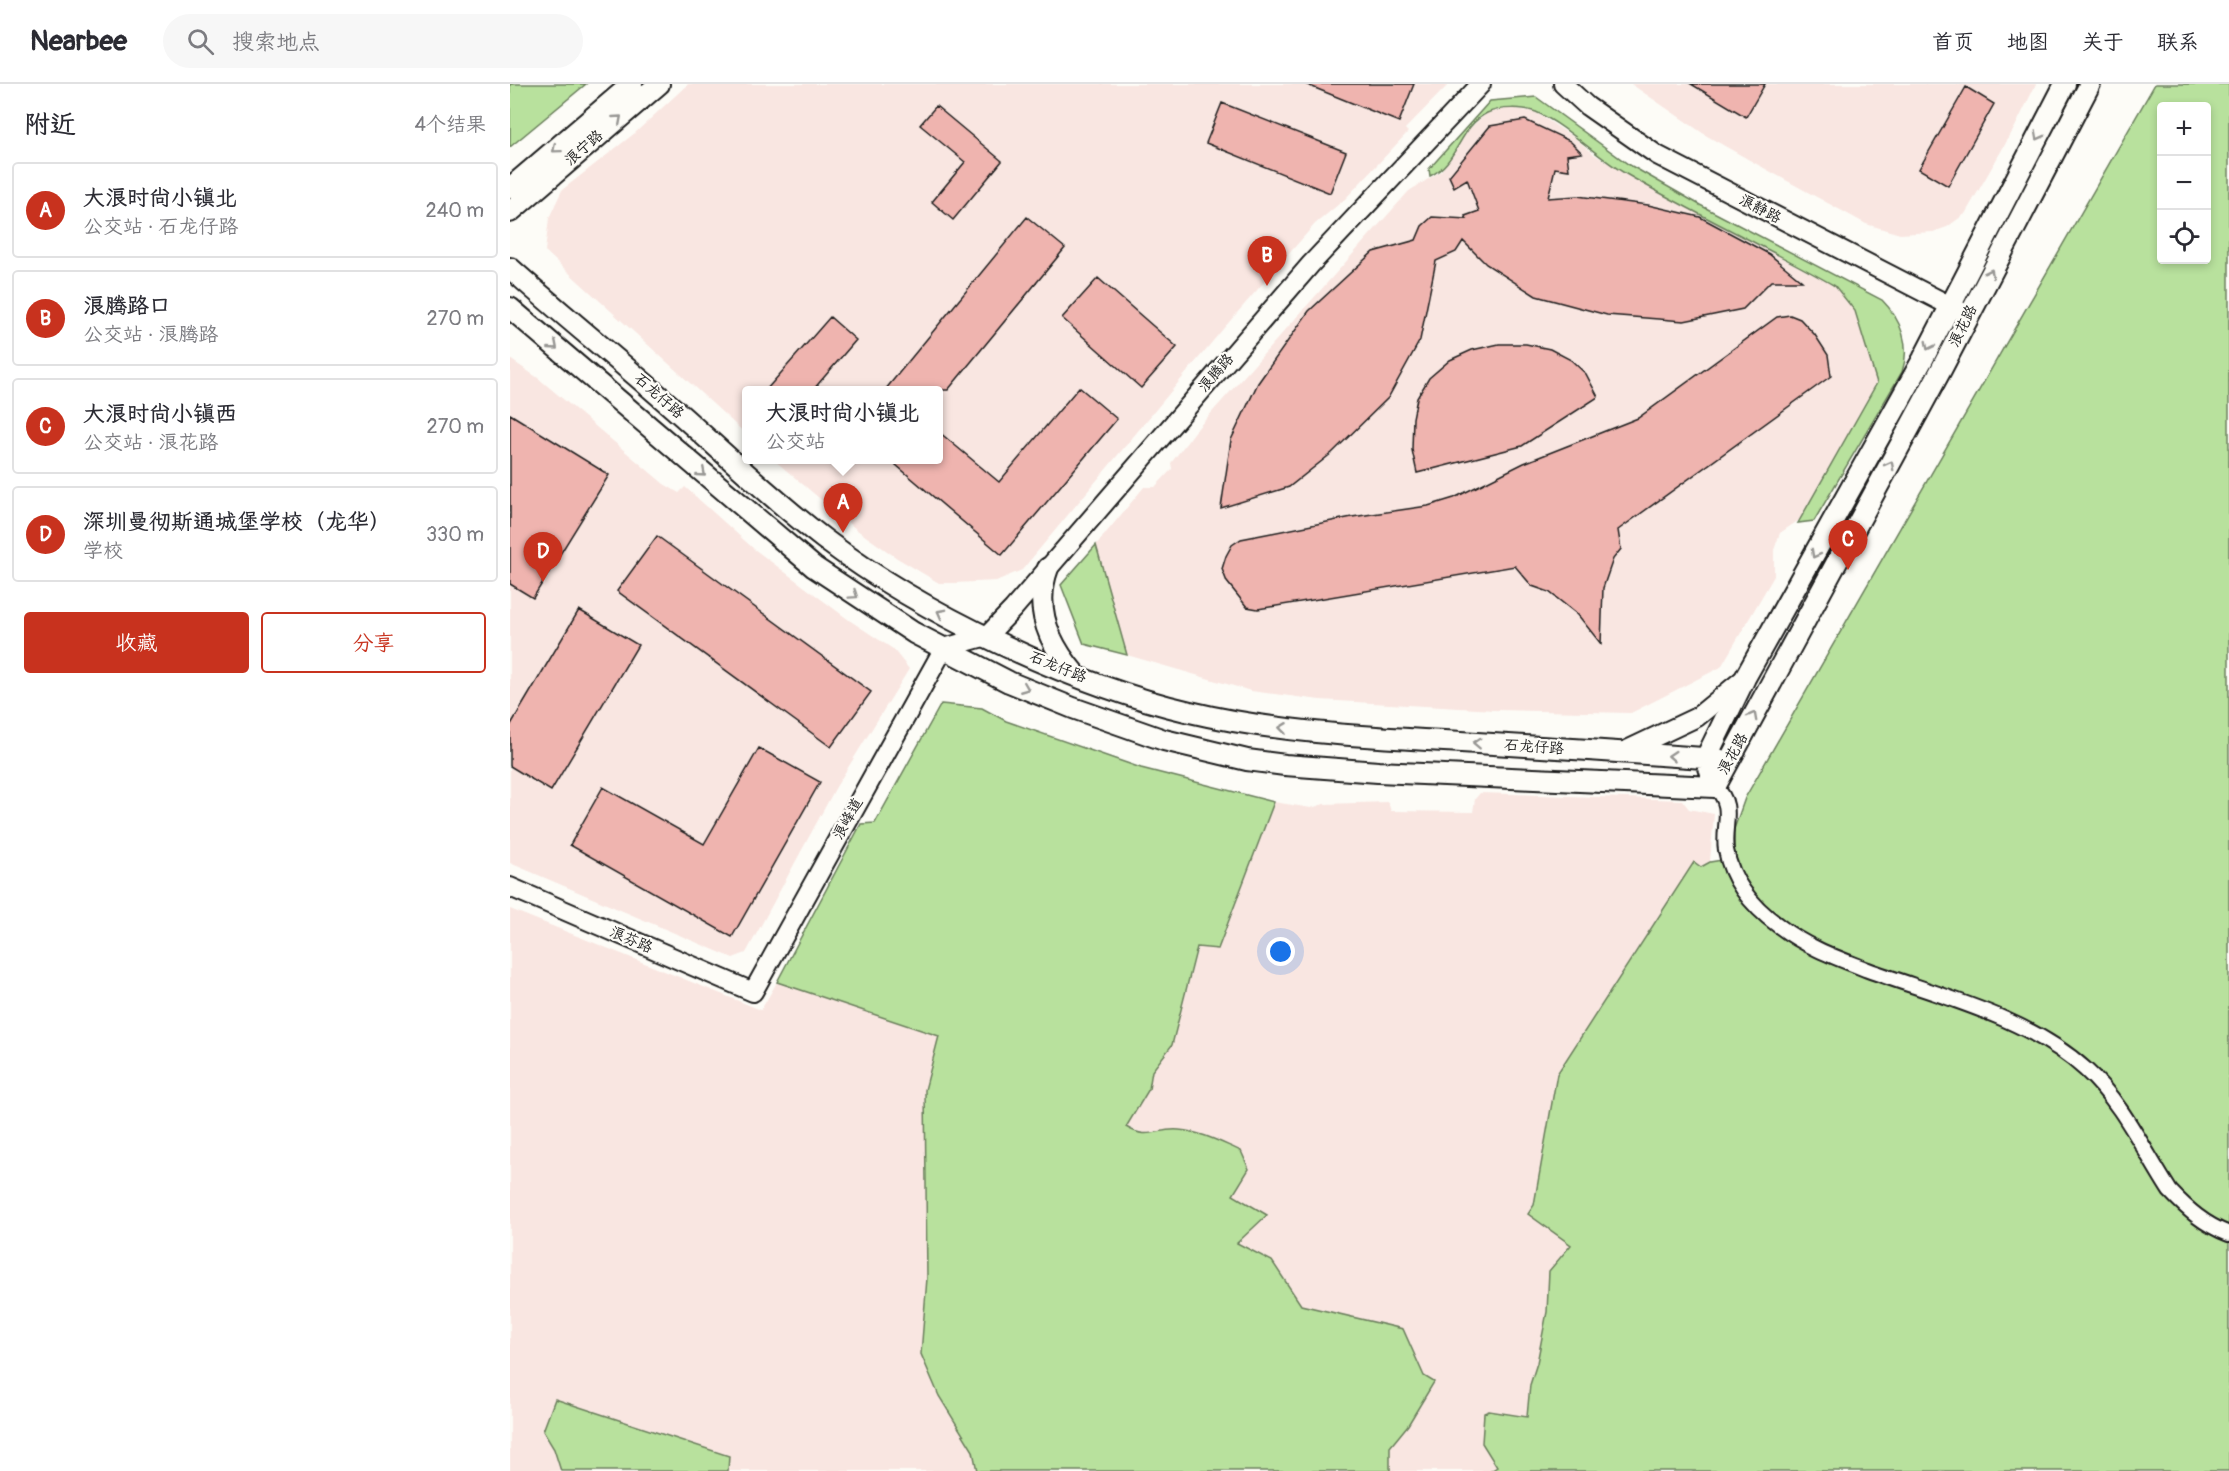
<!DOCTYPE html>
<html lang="zh">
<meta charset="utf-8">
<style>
body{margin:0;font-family:Pangolin,"LXGW WenKai TC",sans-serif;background:#f7f7f7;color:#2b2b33}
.controls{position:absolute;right:18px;top:18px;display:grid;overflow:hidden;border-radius:6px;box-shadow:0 3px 9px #0003}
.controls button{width:54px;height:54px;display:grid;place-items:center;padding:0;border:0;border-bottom:2px solid #e1e1e2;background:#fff;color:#2b2b33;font:30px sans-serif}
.you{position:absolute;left:771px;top:868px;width:21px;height:21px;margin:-15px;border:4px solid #fff;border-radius:50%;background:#1a73e8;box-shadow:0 0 0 9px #1a73e833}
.badge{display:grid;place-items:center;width:39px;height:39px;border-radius:50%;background:#c8321e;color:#fff;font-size:20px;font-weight:700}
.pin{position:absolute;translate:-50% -50px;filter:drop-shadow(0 2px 3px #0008)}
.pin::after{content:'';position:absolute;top:32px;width:21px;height:18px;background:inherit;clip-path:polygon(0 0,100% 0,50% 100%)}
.popup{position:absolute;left:232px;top:302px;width:201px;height:78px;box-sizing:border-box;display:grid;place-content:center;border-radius:6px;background:#fff;filter:drop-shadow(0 2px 4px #0005);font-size:20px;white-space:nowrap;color:#7c7c81}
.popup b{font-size:22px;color:#2b2b33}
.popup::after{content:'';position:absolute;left:50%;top:100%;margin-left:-12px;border:12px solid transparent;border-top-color:#fff}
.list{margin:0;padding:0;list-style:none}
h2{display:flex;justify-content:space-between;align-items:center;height:78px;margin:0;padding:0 24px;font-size:26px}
h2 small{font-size:20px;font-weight:400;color:#7c7c81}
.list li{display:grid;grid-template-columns:39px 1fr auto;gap:18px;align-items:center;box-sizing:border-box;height:96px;margin:0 12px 12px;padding:0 12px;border:2px solid #e1e1e2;border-radius:6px}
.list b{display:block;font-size:22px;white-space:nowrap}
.list p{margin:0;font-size:20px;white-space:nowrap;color:#7c7c81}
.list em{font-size:20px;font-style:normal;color:#7c7c81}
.actions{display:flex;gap:12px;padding:18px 24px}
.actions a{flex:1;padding:14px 0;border:2px solid #c8321e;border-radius:6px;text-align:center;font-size:21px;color:#c8321e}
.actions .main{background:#c8321e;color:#fff}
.icon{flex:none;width:33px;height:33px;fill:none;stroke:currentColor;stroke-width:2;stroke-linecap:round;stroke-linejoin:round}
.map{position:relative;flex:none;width:1719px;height:1387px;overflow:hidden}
header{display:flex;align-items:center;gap:36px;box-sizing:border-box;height:84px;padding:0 30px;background:#fff;border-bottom:2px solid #e1e1e2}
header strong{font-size:28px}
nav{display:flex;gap:33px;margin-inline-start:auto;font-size:21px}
.search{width:420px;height:54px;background:#f7f7f7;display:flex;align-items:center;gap:15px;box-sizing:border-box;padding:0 21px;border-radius:33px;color:#7c7c81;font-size:22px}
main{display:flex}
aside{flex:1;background:#fff}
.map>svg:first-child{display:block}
</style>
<header>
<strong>Nearbee</strong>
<div class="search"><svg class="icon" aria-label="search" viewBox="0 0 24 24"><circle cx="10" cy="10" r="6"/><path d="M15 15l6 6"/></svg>搜索地点</div>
<nav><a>首页</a><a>地图</a><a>关于</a><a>联系</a></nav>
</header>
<main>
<aside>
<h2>附近<small>4个结果</small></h2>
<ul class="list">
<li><span class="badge">A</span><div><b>大浪时尚小镇北</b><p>公交站 · 石龙仔路</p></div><em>240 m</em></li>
<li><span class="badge">B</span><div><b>浪腾路口</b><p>公交站 · 浪腾路</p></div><em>270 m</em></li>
<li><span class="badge">C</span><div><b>大浪时尚小镇西</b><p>公交站 · 浪花路</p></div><em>270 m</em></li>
<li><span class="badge">D</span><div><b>深圳曼彻斯通城堡学校（龙华）</b><p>学校</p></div><em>330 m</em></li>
</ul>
<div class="actions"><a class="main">收藏</a><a>分享</a></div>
</aside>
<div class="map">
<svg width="1719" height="1387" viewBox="0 0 1719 1387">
<rect width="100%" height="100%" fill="#fdfcf7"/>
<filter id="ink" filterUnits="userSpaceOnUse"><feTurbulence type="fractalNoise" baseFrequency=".0167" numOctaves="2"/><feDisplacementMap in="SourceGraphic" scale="12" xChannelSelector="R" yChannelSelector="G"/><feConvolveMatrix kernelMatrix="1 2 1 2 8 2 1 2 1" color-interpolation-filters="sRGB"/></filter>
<g filter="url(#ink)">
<path fill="#f9e6e1" d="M 178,0 L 939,0 L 895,45 L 898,48 L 835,115 L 805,140 L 713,245 L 512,486 L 486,497 L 444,499 L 429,499 L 387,474 L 347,446 L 264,376 L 429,376 L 429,306 L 237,306 L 237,351 L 35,167 L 39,134 L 52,106 L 125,49 Z
M 1121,0 L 1526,0 L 1505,43 L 1455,130 L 1437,143 L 1423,148 L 1390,150 L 1356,140 L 1243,78 L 1197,52 Z
M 999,24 L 1025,28 L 1065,54 L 1085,71 L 1155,112 L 1325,202 L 1345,227 L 1367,299 L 1292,434 L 1270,449 L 1264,466 L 1264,492 L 1211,583 L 1121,629 L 984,626 L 810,616 L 741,607 L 617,571 L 586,461 L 634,403 L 645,403 L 662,385 L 661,379 L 687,345 L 899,107 L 931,87 L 959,45 L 977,29 Z
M 0,275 L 28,294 L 154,400 L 169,409 L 175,403 L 244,465 L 339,536 L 383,565 L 399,585 L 326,703 L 236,869 L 223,874 L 0,779 Z
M 970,709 L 1172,716 L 1179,725 L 1204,730 L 1200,778 L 1191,783 L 1184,778 L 1019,1129 L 1062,1161 L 1037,1227 L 1034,1255 L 1020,1301 L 1017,1333 L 979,1327 L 987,1383 L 981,1387 L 880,1387 L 880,1363 L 898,1341 L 924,1299 L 914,1292 L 893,1245 L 791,1221 L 762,1177 L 726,1158 L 723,1111 L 739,1085 L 652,1048 L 638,1051 L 616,1043 L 639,1005 L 642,987 L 662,961 L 688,863 L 708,865 L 764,718 L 801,724 L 814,720 L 878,718 L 881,727 L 963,728 L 965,715 Z
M 0,825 L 251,926 L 267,898 L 429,952 L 415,1006 L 417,1194 L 411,1270 L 429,1312 L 463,1367 L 467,1387 L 218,1387 L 218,1372 L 33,1347 L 44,1365 L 51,1387 L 0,1387 Z"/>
<path fill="#b8e19d" stroke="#6a7e5c" stroke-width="1.5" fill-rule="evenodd" d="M 0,0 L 76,0 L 0,63 Z
M 1645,0 L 1719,0 L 1719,1387 L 981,1387 L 987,1383 L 972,1359 L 974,1329 L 979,1327 L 1017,1333 L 1020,1301 L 1027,1279 L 1037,1228 L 1039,1187 L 1061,1161 L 1018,1130 L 1024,1121 L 1047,990 L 1184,778 L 1191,783 L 1200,778 L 1224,774 L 1224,745 L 1235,714 ZM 1652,22 L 1696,22 L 1696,176 L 1652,176 Z
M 1026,13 L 1118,80 L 1190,121 L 1372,216 C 1391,235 1401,262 1392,288 L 1304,437 L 1288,439 L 1367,299 L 1345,227 L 1325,202 C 1257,163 1185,130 1116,90 C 1085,72 1059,43 1026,28 C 1013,23 990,23 977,29 C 949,43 948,79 920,92 L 919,85 L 980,17 Z
M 586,461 L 617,571 L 574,560 L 551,501 Z
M 431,620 L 472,624 L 496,637 L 631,684 L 764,718 L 708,865 L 687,863 L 662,961 L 642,987 L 639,1005 L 616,1043 C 639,1057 646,1044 669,1046 C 692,1048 710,1058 731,1067 L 739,1085 L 723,1111 L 757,1131 L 727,1159 L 762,1177 L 791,1221 L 893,1245 L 914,1292 L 924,1298 L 898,1341 L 880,1363 L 880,1387 L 467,1387 L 463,1367 L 429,1312 L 411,1270 L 417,1194 L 415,1006 L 429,952 L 267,898 L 351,740 L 365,739 Z
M 45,1315 L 219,1372 L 218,1387 L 51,1387 L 44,1365 L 33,1347 Z"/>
<path fill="#efb4af" stroke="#1c1c1c" stroke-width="1.5" d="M 795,0 L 904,0 L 889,38 Z
M 1181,0 L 1255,0 L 1236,33 Z
M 1456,3 L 1484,20 L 1438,102 L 1409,85 Z
M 712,19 L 836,68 L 820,109 L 696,59 Z
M 426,22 L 492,77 L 443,136 L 422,118 L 455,78 L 410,41 Z
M 1015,36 L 1060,57 L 1072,69 L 1057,71 L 1059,86 L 1045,84 L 1038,114 L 1067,112 L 1138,121 L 1190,133 L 1259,170 L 1292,197 L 1261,197 L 1233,225 L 1174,237 L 1097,231 L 1026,212 L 976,180 L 953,157 L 946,168 L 926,177 L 910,256 L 878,314 L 822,369 L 779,403 L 711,424 L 721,356 L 748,299 L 799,227 L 863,168 L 906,156 L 912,142 L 922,133 L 957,135 L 955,132 L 969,127 L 957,95 L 944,103 L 939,92 L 980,42 Z
M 517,133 L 555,164 L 438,306 L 375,306 Z
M 588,194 L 667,263 L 631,304 L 552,234 Z
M 1280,231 L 1290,235 L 1305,251 L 1318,271 L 1321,292 L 1108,446 L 1111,465 L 1103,475 L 1093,504 L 1091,560 L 1068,531 L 1039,508 L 1022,502 L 1005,482 L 748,525 L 737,523 L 717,498 L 712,485 L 716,472 L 722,461 L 731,455 L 842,433 L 918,422 L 944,414 L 1014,379 L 1128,334 L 1267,233 Z
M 320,233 L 346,256 L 303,306 L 256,306 Z
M 989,260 L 1016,260 L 1040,265 L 1061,276 L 1076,290 L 1088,313 L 1012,362 L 907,389 L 902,366 L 903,334 L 907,314 L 919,294 L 940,276 L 962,266 Z
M 569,303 L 607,335 L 492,471 L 379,375 L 429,375 L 429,348 L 489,398 Z
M 0,330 L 99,391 L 23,514 L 0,500 Z
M 147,452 L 361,608 L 321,663 L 107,507 Z
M 69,526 L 128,561 L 41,707 L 0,682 L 0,642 Z
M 249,664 L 310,698 L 222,853 L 60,761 L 93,703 L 194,760 Z"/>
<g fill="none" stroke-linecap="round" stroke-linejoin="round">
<g stroke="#1c1c1c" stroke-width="18">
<path id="minor" d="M 1205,703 C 1226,722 1212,742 1216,766 C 1222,799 1243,823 1269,842 C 1296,863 1327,874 1358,886 C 1429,912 1518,933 1575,985 C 1612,1018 1634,1067 1660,1107 C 1678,1126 1695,1141 1719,1150"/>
</g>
<g stroke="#1c1c1c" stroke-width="22">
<path id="tertiary" d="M 1053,0 L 1077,22 L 1147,71 L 1458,231
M 1113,668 L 1187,633 L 1231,597
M 0,803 L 243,908 L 434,564 L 477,552 L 503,525 L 801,180 L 971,0"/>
</g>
<g stroke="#1c1c1c" stroke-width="24">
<path id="secondary" d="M 1555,0 L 1413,275 L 1235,594 L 1196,674 L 1205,703 L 1432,284 L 1580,0
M 0,104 L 122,0
M 0,128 L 149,0
M 0,184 C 50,229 104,272 155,317 C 208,363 258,412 314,455 C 413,530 560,600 680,628 C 768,649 861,653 951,658 C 1037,663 1122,669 1208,675
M 0,224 L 304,483 L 404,549 L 499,598 L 563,624 L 654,656 L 737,676 L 775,681 L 868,688 L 1205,703
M 538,484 C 523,524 539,560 565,590"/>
</g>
<use href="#minor" stroke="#fdfcf7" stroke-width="14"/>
<use href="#tertiary" stroke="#fdfcf7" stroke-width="18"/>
<use href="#secondary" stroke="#fdfcf7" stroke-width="20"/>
</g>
<defs><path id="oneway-chevron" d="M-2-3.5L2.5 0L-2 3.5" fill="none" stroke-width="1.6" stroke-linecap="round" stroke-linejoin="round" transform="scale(1.5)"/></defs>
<g stroke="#989794">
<use href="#oneway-chevron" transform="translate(108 35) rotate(-41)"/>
<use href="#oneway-chevron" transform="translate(1529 52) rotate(118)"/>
<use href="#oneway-chevron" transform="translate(46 65) rotate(140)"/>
<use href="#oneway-chevron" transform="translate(1480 189) rotate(-63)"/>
<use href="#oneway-chevron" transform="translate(44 262) rotate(41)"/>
<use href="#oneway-chevron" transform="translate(1419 262) rotate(117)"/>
<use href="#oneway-chevron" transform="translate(1380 381) rotate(-62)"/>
<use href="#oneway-chevron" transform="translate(192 389) rotate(41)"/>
<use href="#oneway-chevron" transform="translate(1305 470) rotate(119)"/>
<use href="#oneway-chevron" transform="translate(344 511) rotate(34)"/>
<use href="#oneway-chevron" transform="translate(431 529) rotate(-152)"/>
<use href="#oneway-chevron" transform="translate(515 604) rotate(22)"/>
<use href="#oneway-chevron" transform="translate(1243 632) rotate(-62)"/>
<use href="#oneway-chevron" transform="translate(773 644) rotate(-173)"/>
<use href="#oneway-chevron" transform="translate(967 659) rotate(-177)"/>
<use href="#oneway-chevron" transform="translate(1162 672) rotate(-176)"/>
</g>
</g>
<g text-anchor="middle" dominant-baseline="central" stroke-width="4.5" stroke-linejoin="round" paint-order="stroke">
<g font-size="15" fill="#1c1c1c" stroke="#fdfcf7">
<text transform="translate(74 64) rotate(-41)">浪宁路</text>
<text transform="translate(1250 125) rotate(27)">浪静路</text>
<text transform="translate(1453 242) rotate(-64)">浪花路</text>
<text transform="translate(706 289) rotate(-49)">浪腾路</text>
<text transform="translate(149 312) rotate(41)">石龙仔路</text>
<text transform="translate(548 583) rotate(22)">石龙仔路</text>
<text transform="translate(1024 663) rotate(4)">石龙仔路</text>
<text transform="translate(1223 670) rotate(-61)">浪花路</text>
<text transform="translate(338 735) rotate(-61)">浪峰道</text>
<text transform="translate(121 856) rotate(23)">浪芬路</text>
</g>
</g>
</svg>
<div class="controls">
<button>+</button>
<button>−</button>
<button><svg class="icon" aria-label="locate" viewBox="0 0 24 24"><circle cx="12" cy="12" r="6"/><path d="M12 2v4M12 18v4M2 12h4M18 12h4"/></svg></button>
</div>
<div class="you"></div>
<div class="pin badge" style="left:333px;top:449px">A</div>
<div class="popup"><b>大浪时尚小镇北</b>公交站</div>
<div class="pin badge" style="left:757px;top:202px">B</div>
<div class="pin badge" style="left:1338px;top:486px">C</div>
<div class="pin badge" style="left:33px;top:498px">D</div>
</div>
</main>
